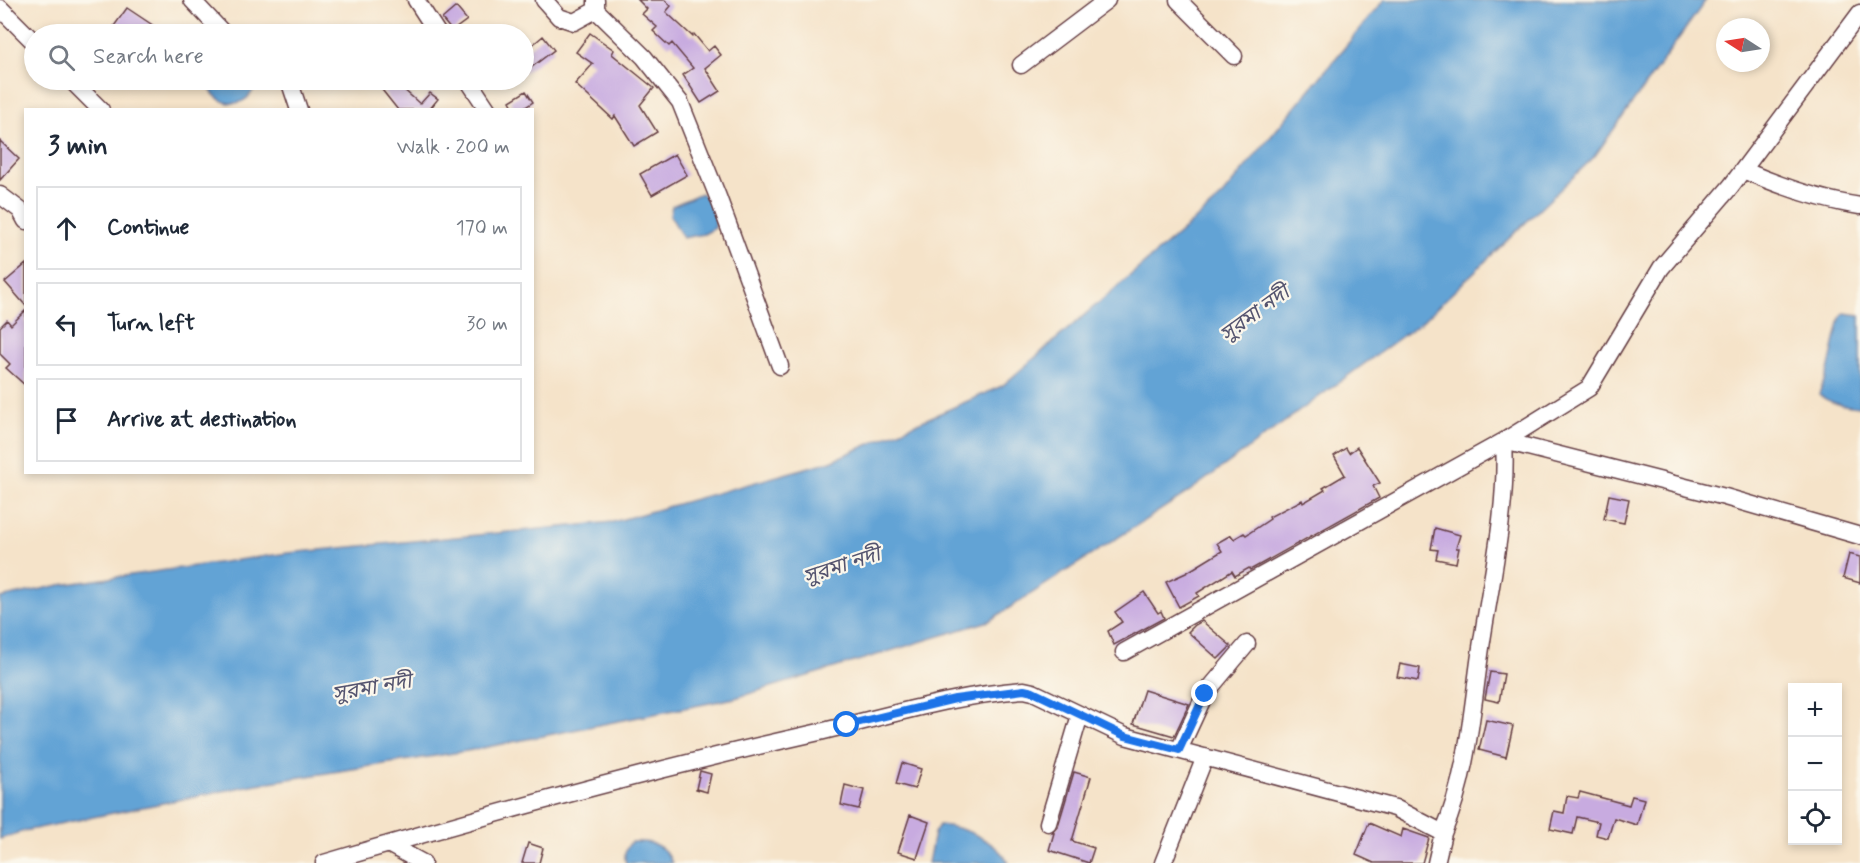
<!DOCTYPE html>
<meta charset="utf-8">
<style>
body{margin:0;font-family:Mynerve,"Noto Sans Bengali",sans-serif;background:#f2f2f3;color:#1f2937}
.controls{position:absolute;right:18px;bottom:18px;display:grid;overflow:hidden;border-radius:0px;box-shadow:0 3px 9px #0003}
.controls button{width:54px;height:54px;display:grid;place-items:center;padding:0;border:0;border-bottom:2px solid #e0e1e3;background:#fff;color:#1f2937;font:30px sans-serif}
.compass{position:absolute;left:1716px;top:18px;width:54px;height:54px;border-radius:50%;background:#fff;box-shadow:0 3px 9px #0003;rotate:282deg}
.stop{position:absolute;width:18px;height:18px;margin:-14px;border:4px solid #1a73e8;border-radius:50%;background:#fff}
.stop.end{background:#1a73e8;border-color:#fff;box-shadow:0 2px 6px #0008}
.list{margin:0;padding:0;list-style:none}
h2{display:flex;justify-content:space-between;align-items:center;height:78px;margin:0;padding:0 24px;font-size:26px}
h2 small{font-size:20px;font-weight:400;color:#747a83}
.list li{display:grid;grid-template-columns:39px 1fr auto;gap:18px;align-items:center;box-sizing:border-box;height:84px;margin:0 12px 12px;padding:0 12px;border:2px solid #e0e1e3;border-radius:0px}
.list b{display:block;font-size:22px;white-space:nowrap}
.list em{font-size:20px;font-style:normal;color:#747a83}
.icon{flex:none;width:33px;height:33px;fill:none;stroke:currentColor;stroke-width:2;stroke-linecap:round;stroke-linejoin:round}
.map{position:relative;flex:none;width:1860px;height:863px;overflow:hidden}
.search{position:absolute;background:#fff;box-shadow:0 3px 9px #0003;left:24px;top:24px;width:510px;height:66px;display:flex;align-items:center;gap:15px;box-sizing:border-box;padding:0 21px;border-radius:33px;color:#747a83;font-size:22px}
.panel{position:absolute;background:#fff;box-shadow:0 3px 9px #0003;left:24px;top:108px;width:510px;height:366px;border-radius:0px}
.map>svg:first-child{display:block}
</style>
<div class="map">
<svg width="1860" height="863" viewBox="0 0 1860 863">
<rect width="100%" height="100%" fill="#fbf7ec"/>
<filter id="ink" filterUnits="userSpaceOnUse"><feTurbulence type="fractalNoise" baseFrequency=".0167" numOctaves="2"/><feDisplacementMap in="SourceGraphic" scale="12" xChannelSelector="R" yChannelSelector="G"/><feConvolveMatrix kernelMatrix="1 2 1 2 8 2 1 2 1" color-interpolation-filters="sRGB"/></filter>
<filter id="wash" filterUnits="userSpaceOnUse"><feTurbulence type="fractalNoise" baseFrequency=".008" numOctaves="4" result="noise"/><feDisplacementMap in="SourceGraphic" scale="24" xChannelSelector="R" yChannelSelector="G"/><feGaussianBlur stdDeviation="1.35" result="paint"/><feColorMatrix in="noise" values="0 0 0 0 0 0 0 0 0 0 0 0 0 0 0 0 0 1.4 0 .05"/><feComposite in="paint" operator="in"/></filter>
<g filter="url(#wash)">
<rect width="100%" height="100%" fill="#f5e3c9"/>
<path fill="#62a3d5" stroke="#566180" stroke-width="1.5" d="M 1384,0 L 1706,0 L 1594,157 L 1423,321 L 1187,493 L 989,621 L 735,698 L 467,751 L 257,784 L 24,831 L 0,839 L 0,598 L 60,585 L 288,553 L 613,522 L 831,461 L 1002,386 L 1219,199 Z
M 207,80 L 256,80 C 252,112 213,110 207,80 Z
M 701,193 C 711,201 717,214 715,228 L 704,234 L 683,238 L 670,215 L 672,206 Z
M 1844,313 L 1860,315 L 1860,407 C 1846,406 1829,404 1819,394 L 1828,371 L 1840,318 Z
M 939,825 C 965,827 995,840 1009,863 L 928,863 L 934,833 Z
M 631,842 C 650,841 665,844 672,863 L 626,863 C 623,854 626,848 631,842 Z"/>
<g id="blocks">
<path fill="#c8abe0" d="M 638,0 L 665,0 L 671,6 L 666,12 L 692,36 L 694,34 L 708,51 L 714,46 L 721,55 L 705,68 L 720,91 L 701,103 L 683,75 L 693,68 L 672,43 L 669,46 L 653,31 L 657,27 L 642,14 L 647,9 Z
M 456,7 L 467,20 L 452,31 L 442,19 Z
M 127,8 L 166,34 L 126,34 L 114,26 Z
M 590,33 L 614,50 L 612,54 L 654,88 L 640,105 L 657,132 L 634,146 L 615,116 L 613,119 L 575,84 L 593,64 L 576,52 Z
M 543,36 L 554,50 L 524,73 L 524,52 Z
M 386,80 L 393,80 L 420,104 L 430,93 L 438,99 L 429,110 L 398,110 L 379,86 Z
M 526,91 L 533,102 L 521,110 L 515,110 L 510,101 Z
M 0,141 L 19,159 L 0,180 Z
M 675,154 L 687,175 L 652,195 L 640,174 Z
M 26,264 L 26,306 L 5,282 Z
M 26,310 L 26,386 L 6,368 L 10,364 L 0,354 L 0,327 L 7,320 L 11,325 Z
M 1357,447 L 1380,483 L 1373,486 L 1379,498 L 1250,570 L 1249,568 L 1235,576 L 1232,571 L 1197,593 L 1199,596 L 1179,607 L 1166,582 L 1186,573 L 1222,551 L 1217,543 L 1231,535 L 1234,539 L 1244,533 L 1246,535 L 1270,519 L 1269,517 L 1302,500 L 1303,503 L 1325,490 L 1323,488 L 1345,475 L 1334,456 L 1346,448 L 1349,453 Z
M 1609,495 L 1629,499 L 1624,523 L 1604,519 Z
M 1435,528 L 1460,535 L 1456,548 L 1459,548 L 1456,563 L 1436,559 L 1438,550 L 1431,549 Z
M 1849,554 L 1860,557 L 1860,583 L 1843,578 Z
M 1144,592 L 1158,613 L 1161,611 L 1164,618 L 1114,645 L 1108,631 L 1122,622 L 1115,612 Z
M 1202,621 L 1231,646 L 1218,659 L 1188,632 L 1195,625 Z
M 1400,664 L 1420,668 L 1418,681 L 1397,677 Z
M 1490,672 L 1504,674 L 1499,702 L 1485,699 Z
M 1144,690 L 1189,704 L 1174,736 L 1133,724 Z
M 1486,720 L 1513,726 L 1506,757 L 1479,750 Z
M 902,763 L 921,769 L 915,789 L 896,784 Z
M 700,771 L 711,774 L 707,792 L 696,789 Z
M 1074,772 L 1091,777 L 1072,841 L 1094,848 L 1089,863 L 1049,850 L 1054,833 L 1052,833 L 1058,826 Z
M 845,785 L 864,790 L 859,809 L 841,805 Z
M 1580,792 L 1629,805 L 1632,796 L 1644,799 L 1637,825 L 1614,818 L 1608,838 L 1596,835 L 1599,822 L 1577,817 L 1573,834 L 1550,829 L 1554,811 L 1564,813 L 1567,796 L 1578,798 Z
M 910,815 L 929,822 L 917,858 L 898,852 Z
M 1369,823 L 1401,837 L 1403,829 L 1429,838 L 1422,863 L 1374,863 L 1356,855 Z
M 528,843 L 543,848 L 539,863 L 522,863 Z"/>
</g>
</g>
<g filter="url(#ink)">
<use href="#blocks" fill-opacity="0" stroke="#643c43" stroke-width="1.5"/>
<g fill="none" stroke-linecap="round" stroke-linejoin="round">
<g stroke="#643c43" stroke-width="19">
<path id="street" d="M 192,0 L 224,34
M 416,0 L 438,34
M 544,0 L 559,17 L 574,22 L 596,10
M 596,0 L 596,10 L 644,57 L 680,102 L 718,197 L 780,366
M 1178,0 L 1234,56
M 0,8 L 34,42
M 1021,65 L 1107,0
M 71,80 L 101,110
M 289,80 L 299,110
M 468,80 L 488,110
M 1743,170 C 1780,186 1820,200 1860,206
M 0,195 L 20,210 L 26,221
M 1504,441 L 1725,497 L 1860,536
M 1124,652 L 1504,441 L 1589,388 L 1661,268 L 1731,186 L 1860,13
M 1179,750 L 1205,694 L 1247,644
M 1048,823 L 1080,715
M 1443,833 C 1469,772 1472,705 1482,641 C 1492,575 1508,507 1504,441
M 388,844 L 423,863
M 324,863 C 486,815 650,770 815,733 C 884,717 953,695 1024,690 L 1033,692 L 1125,736 L 1395,808 L 1443,833 L 1436,863
M 1163,863 L 1205,757"/>
</g>
<use href="#street" stroke="#fff" stroke-width="16"/>
</g>
</g>
<g fill="none" stroke-linecap="round" stroke-linejoin="round" filter="url(#ink)">
<path stroke="#1a73e8" stroke-width="8" d="M 847,725 L 955,699 L 1024,690 L 1033,692 L 1125,736 L 1179,750 L 1205,694"/>
</g>
<g text-anchor="middle" dominant-baseline="central" stroke-width="4.5" stroke-linejoin="round" paint-order="stroke">
<g font-size="21" font-style="italic" fill="#54546f" stroke="#fbf7ec">
<text transform="translate(1255 314) rotate(-36)">সুরমা নদী</text>
<text transform="translate(842 566) rotate(-18)">সুরমা নদী</text>
<text transform="translate(372 688) rotate(-10)">সুরমা নদী</text>
</g>
</g>
</svg>
<div class="controls">
<button>+</button>
<button>−</button>
<button><svg class="icon" aria-label="locate" viewBox="0 0 24 24"><circle cx="12" cy="12" r="6"/><path d="M12 2v4M12 18v4M2 12h4M18 12h4"/></svg></button>
</div>
<svg class="compass" viewBox="-18 -18 36 36"><path d="M0-13l5 13h-10z" fill="#e53935"/><path d="M0 13l5-13h-10z" fill="#747a83"/></svg>
<div class="stop" style="left:847px;top:725px"></div>
<div class="stop end" style="left:1205px;top:694px"></div>
<div class="search"><svg class="icon" aria-label="search" viewBox="0 0 24 24"><circle cx="10" cy="10" r="6"/><path d="M15 15l6 6"/></svg>Search here</div>
<section class="panel">
<h2>3 min<small>Walk · 200 m</small></h2>
<ul class="list">
<li><svg class="icon" aria-label="ahead" viewBox="0 0 24 24"><path d="M12 20V5M6 11l6-6 6 6"/></svg><div><b>Continue</b></div><em>170 m</em></li>
<li><svg class="icon" aria-label="left" viewBox="0 0 24 24"><path d="M17 20v-9H6M10 6l-5 5 5 5"/></svg><div><b>Turn left</b></div><em>30 m</em></li>
<li><svg class="icon" aria-label="arrive" viewBox="0 0 24 24"><path d="M6 21V4h12l-3 4 3 4H6"/></svg><div><b>Arrive at destination</b></div></li>
</ul>
</section>
</div>
